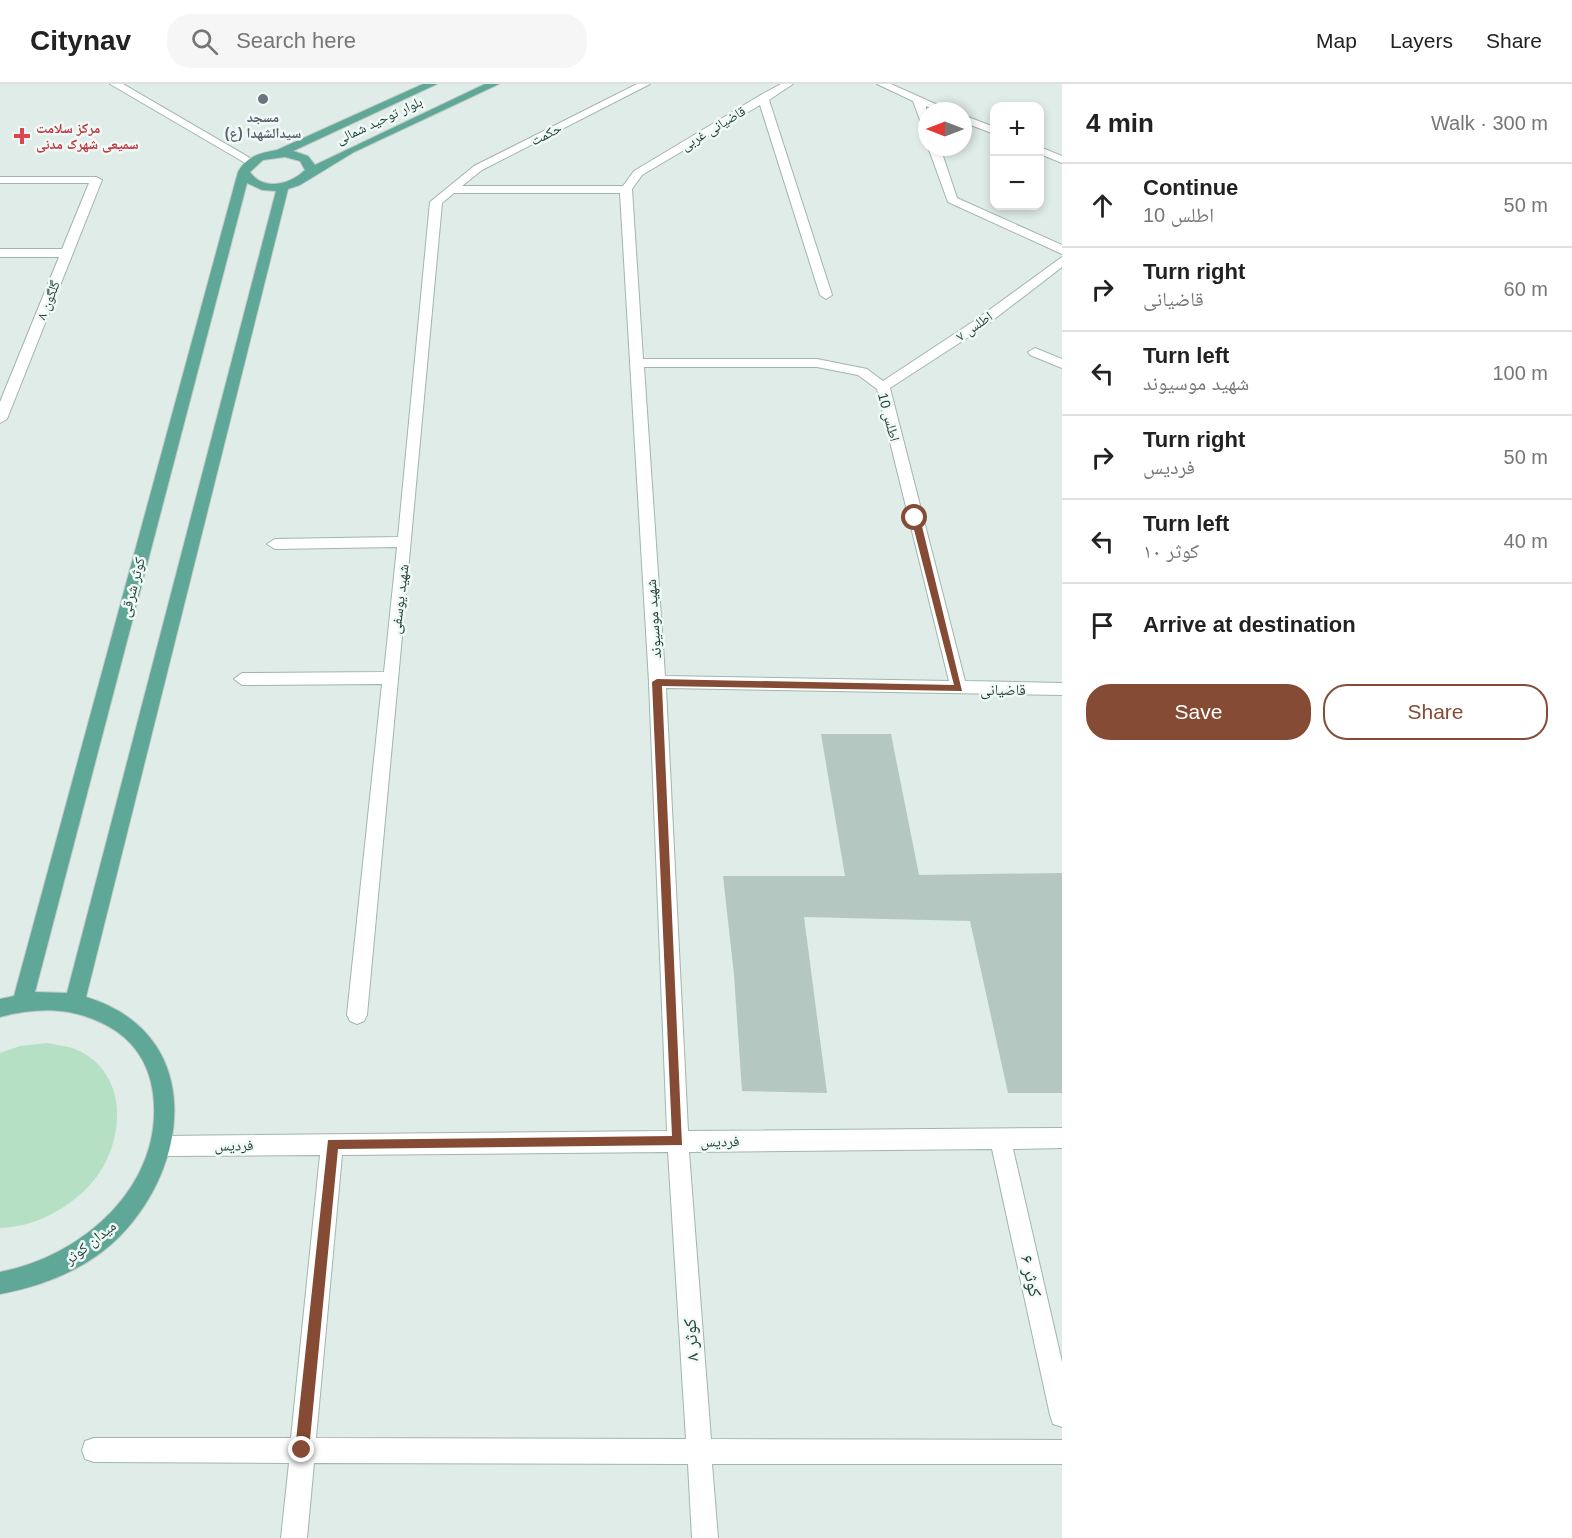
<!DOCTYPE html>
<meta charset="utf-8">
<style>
body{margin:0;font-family:Arial,"Noto Naskh Arabic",sans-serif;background:#f6f6f6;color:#222}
.controls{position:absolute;right:18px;top:18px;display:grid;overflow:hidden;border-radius:12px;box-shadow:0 3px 9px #0003}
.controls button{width:54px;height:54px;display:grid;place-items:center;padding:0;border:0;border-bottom:2px solid #e0e0e0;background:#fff;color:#222;font:30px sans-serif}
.compass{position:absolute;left:918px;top:18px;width:54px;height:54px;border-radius:50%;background:#fff;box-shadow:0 3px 9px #0003;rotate:270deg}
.stop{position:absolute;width:18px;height:18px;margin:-14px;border:4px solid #854b34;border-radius:50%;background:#fff}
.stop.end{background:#854b34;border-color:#fff;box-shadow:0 2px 6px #0008}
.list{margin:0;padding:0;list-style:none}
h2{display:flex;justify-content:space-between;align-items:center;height:78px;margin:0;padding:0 24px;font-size:26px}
h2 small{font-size:20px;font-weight:400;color:#767676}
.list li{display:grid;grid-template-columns:39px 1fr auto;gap:18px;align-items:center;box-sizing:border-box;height:84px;padding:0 24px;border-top:2px solid #e0e0e0}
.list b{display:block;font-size:22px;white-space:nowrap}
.list p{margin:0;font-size:20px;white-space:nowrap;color:#767676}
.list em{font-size:20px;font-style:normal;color:#767676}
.actions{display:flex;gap:12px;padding:18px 24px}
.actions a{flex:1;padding:14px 0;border:2px solid #854b34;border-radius:24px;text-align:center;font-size:21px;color:#854b34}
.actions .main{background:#854b34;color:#fff}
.icon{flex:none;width:33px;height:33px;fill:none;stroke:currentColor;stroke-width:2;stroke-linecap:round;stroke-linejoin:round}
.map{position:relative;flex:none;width:1062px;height:1454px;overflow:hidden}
header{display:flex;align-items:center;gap:36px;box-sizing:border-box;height:84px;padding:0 30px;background:#fff;border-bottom:2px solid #e0e0e0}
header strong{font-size:28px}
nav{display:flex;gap:33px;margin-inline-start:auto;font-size:21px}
.search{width:420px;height:54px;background:#f6f6f6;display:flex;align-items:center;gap:15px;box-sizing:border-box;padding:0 21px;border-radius:24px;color:#767676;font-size:22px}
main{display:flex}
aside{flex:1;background:#fff}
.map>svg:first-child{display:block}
</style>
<header>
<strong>Citynav</strong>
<div class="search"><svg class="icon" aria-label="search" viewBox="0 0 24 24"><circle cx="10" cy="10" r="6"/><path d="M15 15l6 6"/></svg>Search here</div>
<nav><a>Map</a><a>Layers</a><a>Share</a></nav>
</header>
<main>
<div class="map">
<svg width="1062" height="1454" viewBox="0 0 1062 1454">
<rect width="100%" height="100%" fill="#dfece7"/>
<path fill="#b6e0c3" d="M 48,959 C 56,961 67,962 75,965 C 135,990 125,1071 83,1108 C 60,1129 31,1143 0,1144 L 0,969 L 20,962 Z"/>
<path fill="#b4c7c0" d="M 821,650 L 891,650 L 919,791 L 1062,789 L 1062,1009 L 1008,1009 L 970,837 L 804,833 L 827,1009 L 742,1007 L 734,891 L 723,792 L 845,792 Z"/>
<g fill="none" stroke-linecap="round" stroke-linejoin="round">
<g stroke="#a1b5af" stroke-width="2">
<path id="minor" d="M 110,0 L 123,0 L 257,78 L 247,80 Z
M 637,0 L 650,0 L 482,86 L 462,102 L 623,102 L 634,87 L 759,12 L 781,0 L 793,0 L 769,16 L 832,211 L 826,215 L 820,211 L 760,21 L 642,91 L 632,105 L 643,275 L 817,275 L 867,285 L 883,297 L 974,237 L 1062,173 L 1062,183 L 984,243 L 890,304 L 965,597 L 1062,599 L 1062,611 L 666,604 L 688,1047 L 1062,1044 L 1062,1064 L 1013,1065 L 1062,1278 L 1062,1343 L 1053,1340 L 1050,1331 L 992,1065 L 689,1068 L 711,1355 L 1062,1356 L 1062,1380 L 712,1380 L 718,1454 L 692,1454 L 688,1380 L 314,1379 L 307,1454 L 281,1454 L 289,1379 L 94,1378 L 85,1375 L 82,1366 L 85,1357 L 94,1354 L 291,1354 L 320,1071 L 162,1072 L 154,1069 L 151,1062 L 154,1055 L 162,1052 L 667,1047 L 649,598 L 620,109 L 454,109 L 442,119 L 367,931 L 364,937 L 357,940 L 350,937 L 347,931 L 382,600 L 242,601 L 234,595 L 242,589 L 384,588 L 397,463 L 275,465 L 267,460 L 275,455 L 398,453 L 430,118 L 474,82 ZM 644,283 L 817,283 L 858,291 L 877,305 L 949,597 L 665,592 ZM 668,1068 L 686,1355 L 316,1354 L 342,1071 Z
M 877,0 L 891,0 L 951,27 L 937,27 L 926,22 L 927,45 L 923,44 L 913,17 Z
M 963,31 L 994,43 L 994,50 L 963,38 Z
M 928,63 L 940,63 L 957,114 L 1062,161 L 1062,170 L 948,118 Z
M 1040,63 L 1062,72 L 1062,79 L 1040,70 Z
M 0,93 L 96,93 L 102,96 L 7,335 L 0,339 L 0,318 L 59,173 L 0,173 L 0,165 L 62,165 L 89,99 L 0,99 Z
M 1035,264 L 1062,275 L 1062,284 L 1030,271 L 1028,268 Z"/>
</g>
<g stroke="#c0c9c7" stroke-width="2">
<path id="major" d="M 423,0 L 437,0 L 293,67 L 308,72 L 315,81 L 485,0 L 499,0 L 354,68 L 300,101 L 288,105 L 86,913 C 202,948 193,1076 121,1151 C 89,1184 44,1202 0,1210 L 0,1188 C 84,1172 165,1100 153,1009 C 149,979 133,955 106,941 C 71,923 38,923 0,933 L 0,915 L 14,912 L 238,88 C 247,72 260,69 277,66 ZM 285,73 L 300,77 L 305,86 C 290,101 263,107 250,88 L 263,76 ZM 247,99 L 262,106 L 276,107 L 67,909 L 35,908 Z"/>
</g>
<use href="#minor" fill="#fff" fill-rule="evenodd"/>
<use href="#major" fill="#5fa797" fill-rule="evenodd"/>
</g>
<path fill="#854b34" d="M 915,431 L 920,434 L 962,607 L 662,602 L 682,1061 L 338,1065 L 309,1366 L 302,1373 L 297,1371 L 295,1366 L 328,1056 L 672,1052 L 652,598 L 657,595 L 954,601 L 911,434 Z"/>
<circle fill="#6b7280" stroke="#f0f9f5" stroke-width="2" cx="263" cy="15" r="6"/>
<path fill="#e0444e" stroke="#f0f9f5" stroke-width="2" d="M19 43h6v6h6v6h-6v6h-6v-6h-6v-6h6z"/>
<g text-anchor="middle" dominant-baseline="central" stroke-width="5" stroke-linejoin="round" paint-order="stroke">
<g font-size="14" font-weight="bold" fill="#5b616d" stroke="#f0f9f5">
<text x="263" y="33">مسجد<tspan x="263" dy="16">سیدالشهدا (ع)</tspan></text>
</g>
<g font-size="14" fill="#1e3f37" stroke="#f0f9f5">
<text transform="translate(379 36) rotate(-25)">بلوار توحید شمالی</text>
<text transform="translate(713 44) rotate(-31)">قاضیانی غربی</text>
<text transform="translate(546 50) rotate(-27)">حکمت</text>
<text transform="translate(48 216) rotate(-68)">گلگون ۸</text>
<text transform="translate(974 242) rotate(-35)">اطلس ۷</text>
<text transform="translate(889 333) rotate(75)">اطلس 10</text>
</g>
<g font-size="14" font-weight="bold" fill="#be3a42" stroke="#f0f9f5" text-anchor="start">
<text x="36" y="44">مرکز سلامت<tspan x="36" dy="16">سمیعی شهرک مدنی</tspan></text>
</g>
<g font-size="15" fill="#1e3f37" stroke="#f0f9f5">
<text transform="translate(132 503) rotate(-75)">کوثر شرقی</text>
<text transform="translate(399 515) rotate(-83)">شهید یوسفی</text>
<text transform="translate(653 535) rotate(-94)">شهید موسیوند</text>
<text x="1003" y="605">قاضیانی</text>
<text transform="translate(720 1057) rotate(-1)">فردیس</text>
<text transform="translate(234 1061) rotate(-1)">فردیس</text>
<text transform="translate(90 1158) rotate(-38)">میدان کوثر</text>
</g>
<g font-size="18" fill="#1e3f37" stroke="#f0f9f5">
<text transform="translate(1031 1192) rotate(77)">کوثر ۶</text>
<text transform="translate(691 1256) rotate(-94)">کوثر ۸</text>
</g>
</g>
</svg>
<div class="controls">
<button>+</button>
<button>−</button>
</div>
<svg class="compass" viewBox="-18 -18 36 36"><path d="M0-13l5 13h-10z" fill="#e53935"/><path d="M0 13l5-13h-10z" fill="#767676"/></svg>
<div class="stop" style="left:915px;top:434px"></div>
<div class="stop end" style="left:302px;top:1366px"></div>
</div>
<aside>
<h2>4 min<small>Walk · 300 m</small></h2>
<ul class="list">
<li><svg class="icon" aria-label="ahead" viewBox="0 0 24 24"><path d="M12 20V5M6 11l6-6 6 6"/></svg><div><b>Continue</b><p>اطلس 10</p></div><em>50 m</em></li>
<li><svg class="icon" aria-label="right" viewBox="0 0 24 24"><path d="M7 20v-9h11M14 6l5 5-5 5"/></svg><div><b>Turn right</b><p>قاضیانی</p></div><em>60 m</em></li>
<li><svg class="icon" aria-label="left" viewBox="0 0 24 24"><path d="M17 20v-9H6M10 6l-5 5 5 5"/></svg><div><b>Turn left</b><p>شهید موسیوند</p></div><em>100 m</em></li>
<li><svg class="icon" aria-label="right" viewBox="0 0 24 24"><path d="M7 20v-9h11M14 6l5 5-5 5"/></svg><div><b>Turn right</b><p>فردیس</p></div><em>50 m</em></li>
<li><svg class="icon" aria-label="left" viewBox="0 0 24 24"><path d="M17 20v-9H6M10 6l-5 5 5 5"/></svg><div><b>Turn left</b><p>کوثر ۱۰</p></div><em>40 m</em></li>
<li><svg class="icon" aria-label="arrive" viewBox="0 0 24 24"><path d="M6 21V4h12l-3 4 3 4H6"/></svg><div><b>Arrive at destination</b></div></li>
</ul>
<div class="actions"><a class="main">Save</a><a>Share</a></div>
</aside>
</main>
